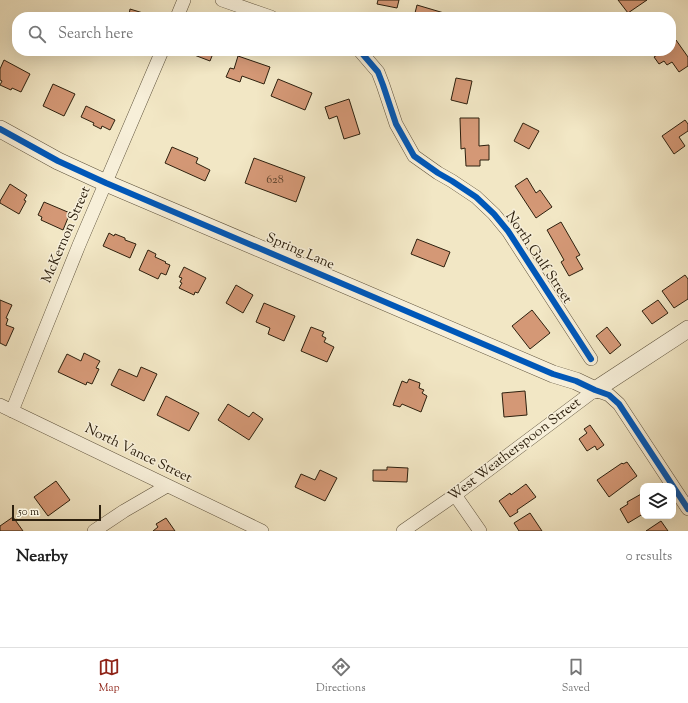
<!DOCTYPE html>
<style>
body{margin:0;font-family:"Sorts Mill Goudy",serif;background:#f6f6f6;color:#222}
.controls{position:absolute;right:12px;bottom:12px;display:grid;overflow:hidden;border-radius:8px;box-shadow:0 4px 16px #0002}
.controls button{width:36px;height:36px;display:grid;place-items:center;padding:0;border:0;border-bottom:1px solid #e0e0e0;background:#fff;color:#222;font:20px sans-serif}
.scale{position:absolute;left:12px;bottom:10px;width:89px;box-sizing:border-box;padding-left:4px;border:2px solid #2d200e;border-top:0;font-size:11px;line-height:14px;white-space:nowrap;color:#2d200e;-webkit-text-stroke:3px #f7efd9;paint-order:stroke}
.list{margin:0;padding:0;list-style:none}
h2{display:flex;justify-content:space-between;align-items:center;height:52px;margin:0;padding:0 16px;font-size:17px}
h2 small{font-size:13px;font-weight:400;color:#767676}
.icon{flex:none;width:22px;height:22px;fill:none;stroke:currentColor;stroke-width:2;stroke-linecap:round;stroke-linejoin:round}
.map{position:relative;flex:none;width:688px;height:531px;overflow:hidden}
.search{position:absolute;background:#fff;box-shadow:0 4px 16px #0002;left:12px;right:12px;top:12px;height:44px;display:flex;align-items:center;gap:10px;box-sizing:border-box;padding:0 14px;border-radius:16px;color:#767676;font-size:15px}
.sheet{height:116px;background:#fff}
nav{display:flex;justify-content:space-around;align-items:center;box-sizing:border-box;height:56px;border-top:1px solid #e0e0e0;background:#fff;font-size:11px;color:#767676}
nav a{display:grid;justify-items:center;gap:2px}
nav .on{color:#8f2418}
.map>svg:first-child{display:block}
</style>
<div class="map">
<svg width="688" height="531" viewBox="0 0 688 531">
<rect width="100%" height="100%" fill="#f2e7c5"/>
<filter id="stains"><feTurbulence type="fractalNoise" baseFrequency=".005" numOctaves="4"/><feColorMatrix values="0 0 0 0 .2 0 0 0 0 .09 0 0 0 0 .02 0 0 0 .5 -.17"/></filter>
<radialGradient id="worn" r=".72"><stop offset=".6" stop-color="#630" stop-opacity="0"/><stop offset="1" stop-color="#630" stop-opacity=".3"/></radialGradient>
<path fill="#d49876" stroke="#2d200e" d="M 378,0 L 399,0 L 397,8 L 377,4 Z
M 618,0 L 647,0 L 628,13 Z
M 417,5 L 444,13 L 443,17 L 414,17 Z
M 130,9 L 143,13 L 142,17 L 144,17 L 125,17 L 125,14 L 129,15 Z
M 676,40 L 688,57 L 688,66 L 679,72 L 672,62 L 667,65 L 664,61 L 659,64 L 654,57 L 662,52 L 662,51 L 671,51 L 671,44 Z
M 190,51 L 214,51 L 210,61 L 189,53 Z
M 238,56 L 270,67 L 264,84 L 242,76 L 240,82 L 226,77 L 230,68 L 234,69 Z
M 4,60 L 30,74 L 21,92 L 12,88 L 11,90 L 0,85 L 2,81 L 0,80 L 0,69 Z
M 456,78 L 472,81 L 467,104 L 451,100 Z
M 278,79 L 312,93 L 305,110 L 271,96 Z
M 53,84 L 75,94 L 64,116 L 43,106 Z
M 349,99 L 360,134 L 344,139 L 337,116 L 329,119 L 325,107 Z
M 86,106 L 115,120 L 110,130 L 102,126 L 101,129 L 93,125 L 94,123 L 81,117 Z
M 460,118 L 479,118 L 479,146 L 489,145 L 489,160 L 480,160 L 480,166 L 466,166 L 465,148 L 461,149 Z
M 685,120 L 688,124 L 688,131 L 679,137 L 685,146 L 674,154 L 662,136 Z
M 523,123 L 539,131 L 529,149 L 514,141 Z
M 172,147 L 198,158 L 196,163 L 210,170 L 205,181 L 165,163 Z
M 254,158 L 305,177 L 296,202 L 245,183 Z
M 527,178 L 536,193 L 540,190 L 552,207 L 536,218 L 515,186 Z
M 10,184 L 27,195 L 24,200 L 26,201 L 19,214 L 0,203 L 0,201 Z
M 44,202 L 70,213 L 63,230 L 41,220 L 42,217 L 38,215 Z
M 561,222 L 580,255 L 576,257 L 583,269 L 569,276 L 561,262 L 564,260 L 547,230 Z
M 109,233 L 114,236 L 115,234 L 125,238 L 125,240 L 136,244 L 130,258 L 103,246 Z
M 417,239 L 450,252 L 444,267 L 411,254 Z
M 148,250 L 156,254 L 155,257 L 166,262 L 165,263 L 170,265 L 166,275 L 161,273 L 158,279 L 139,270 Z
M 184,267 L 206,278 L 198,293 L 195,292 L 194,295 L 179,288 L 182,283 L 180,282 L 182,278 L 179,277 Z
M 685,275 L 688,279 L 688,299 L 674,308 L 662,291 Z
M 236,285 L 253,295 L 243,313 L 226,303 Z
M 0,300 L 12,305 L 6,318 L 8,319 L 6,325 L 14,328 L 6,346 L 0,343 Z
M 658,300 L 668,313 L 652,324 L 642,311 Z
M 264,303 L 295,316 L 284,341 L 268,334 L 270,328 L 256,322 Z
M 532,310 L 550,333 L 530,349 L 512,326 Z
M 311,327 L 324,332 L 322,336 L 326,338 L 324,342 L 334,347 L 327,362 L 301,351 Z
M 607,327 L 621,345 L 610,354 L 596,336 Z
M 84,353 L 100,361 L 96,368 L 99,369 L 92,384 L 87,382 L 86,385 L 58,372 L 67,354 L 81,361 Z
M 141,367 L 157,374 L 144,401 L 111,385 L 119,369 L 137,377 Z
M 409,379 L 420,383 L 419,388 L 424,390 L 422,393 L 427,396 L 421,412 L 402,404 L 400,407 L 393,405 L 402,381 L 407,383 Z
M 525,391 L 527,415 L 504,417 L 502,393 Z
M 166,396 L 199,413 L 189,431 L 157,415 Z
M 228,404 L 249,417 L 253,412 L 263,419 L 249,440 L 218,420 Z
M 590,425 L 604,445 L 597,450 L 595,446 L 587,451 L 579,439 L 587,433 L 584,429 Z
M 627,462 L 637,476 L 609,497 L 597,480 L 622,463 L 623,464 Z
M 387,467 L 408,468 L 407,482 L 373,481 L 373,470 L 387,470 Z
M 320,470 L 337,478 L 325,501 L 295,487 L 301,474 L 315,480 Z
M 56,481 L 70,500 L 48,516 L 34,497 Z
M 526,484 L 536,497 L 517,510 L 518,512 L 510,517 L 499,501 L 510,493 L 511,495 Z
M 643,493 L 643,514 L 628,523 L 620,509 L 628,504 L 627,502 Z
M 530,513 L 542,531 L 519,531 L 514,523 Z
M 13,517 L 23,531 L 0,531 L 0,526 Z
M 166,518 L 175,531 L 153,531 L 158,527 L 156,524 Z
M 661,521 L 668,531 L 646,531 Z"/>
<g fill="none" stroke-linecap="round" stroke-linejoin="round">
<g stroke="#5e523c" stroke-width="14">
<path id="minor" d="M 222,0 L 271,17
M 177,17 L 184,0
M 360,51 L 378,72 L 383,85 L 396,124 L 414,156 L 438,173 L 452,181 L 476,197 L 494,214 L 508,231 L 591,359
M 0,405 L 262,531
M 12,411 L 79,245 L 162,51
M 455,495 L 480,531
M 94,531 L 124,511 L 167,486
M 403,531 L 455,495 L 595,390 L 609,395 L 619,404 L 688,509"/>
</g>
<g stroke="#5e523c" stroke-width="18">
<path id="tertiary" d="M 0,129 L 58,161 L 106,183 L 329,278 L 553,374 L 576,381 L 595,390 L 688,329"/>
</g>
<use href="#minor" stroke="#f7efd9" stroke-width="13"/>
<use href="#tertiary" stroke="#f7efd9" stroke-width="17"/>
<g stroke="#f7efd9" stroke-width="8">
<path id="cycleway" d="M 360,51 L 378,72 L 383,85 L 396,124 L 414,156 L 438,173 L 452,181 L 476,197 L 494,214 L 508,231 L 591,359
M 0,129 L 58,161 L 106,183 L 329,278 L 553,374 L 576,381 L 595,390 L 609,395 L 619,404 L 688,509"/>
</g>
<use href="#cycleway" stroke="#0057b8" stroke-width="6"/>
</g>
<g text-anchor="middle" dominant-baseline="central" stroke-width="3" stroke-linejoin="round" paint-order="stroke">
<g font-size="12" fill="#573e28">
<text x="275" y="180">628</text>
</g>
<g font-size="14" fill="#2d200e" stroke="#f7efd9">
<text transform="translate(67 235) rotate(-67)">McKernon Street</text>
<text transform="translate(300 252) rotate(23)">Spring Lane</text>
<text transform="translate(538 258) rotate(56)">North Gulf Street</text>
<text transform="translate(515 450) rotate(-37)">West Weatherspoon Street</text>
<text transform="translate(138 454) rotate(26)">North Vance Street</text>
</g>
</g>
<rect width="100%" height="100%" filter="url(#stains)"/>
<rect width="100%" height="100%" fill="url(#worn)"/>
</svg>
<div class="controls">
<button><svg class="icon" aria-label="layers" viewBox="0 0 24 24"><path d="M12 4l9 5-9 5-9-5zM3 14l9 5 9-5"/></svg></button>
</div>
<div class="scale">50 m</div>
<div class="search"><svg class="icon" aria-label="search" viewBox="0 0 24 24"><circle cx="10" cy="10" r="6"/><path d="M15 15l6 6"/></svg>Search here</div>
</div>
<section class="sheet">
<h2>Nearby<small>0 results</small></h2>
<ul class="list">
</ul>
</section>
<nav>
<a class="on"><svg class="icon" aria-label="map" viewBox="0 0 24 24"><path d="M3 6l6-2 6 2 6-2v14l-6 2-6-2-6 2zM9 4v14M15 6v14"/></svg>Map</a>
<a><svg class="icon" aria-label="directions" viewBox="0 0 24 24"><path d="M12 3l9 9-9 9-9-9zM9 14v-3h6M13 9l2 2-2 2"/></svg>Directions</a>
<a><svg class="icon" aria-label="saved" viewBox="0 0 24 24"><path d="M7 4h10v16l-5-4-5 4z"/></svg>Saved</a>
</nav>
